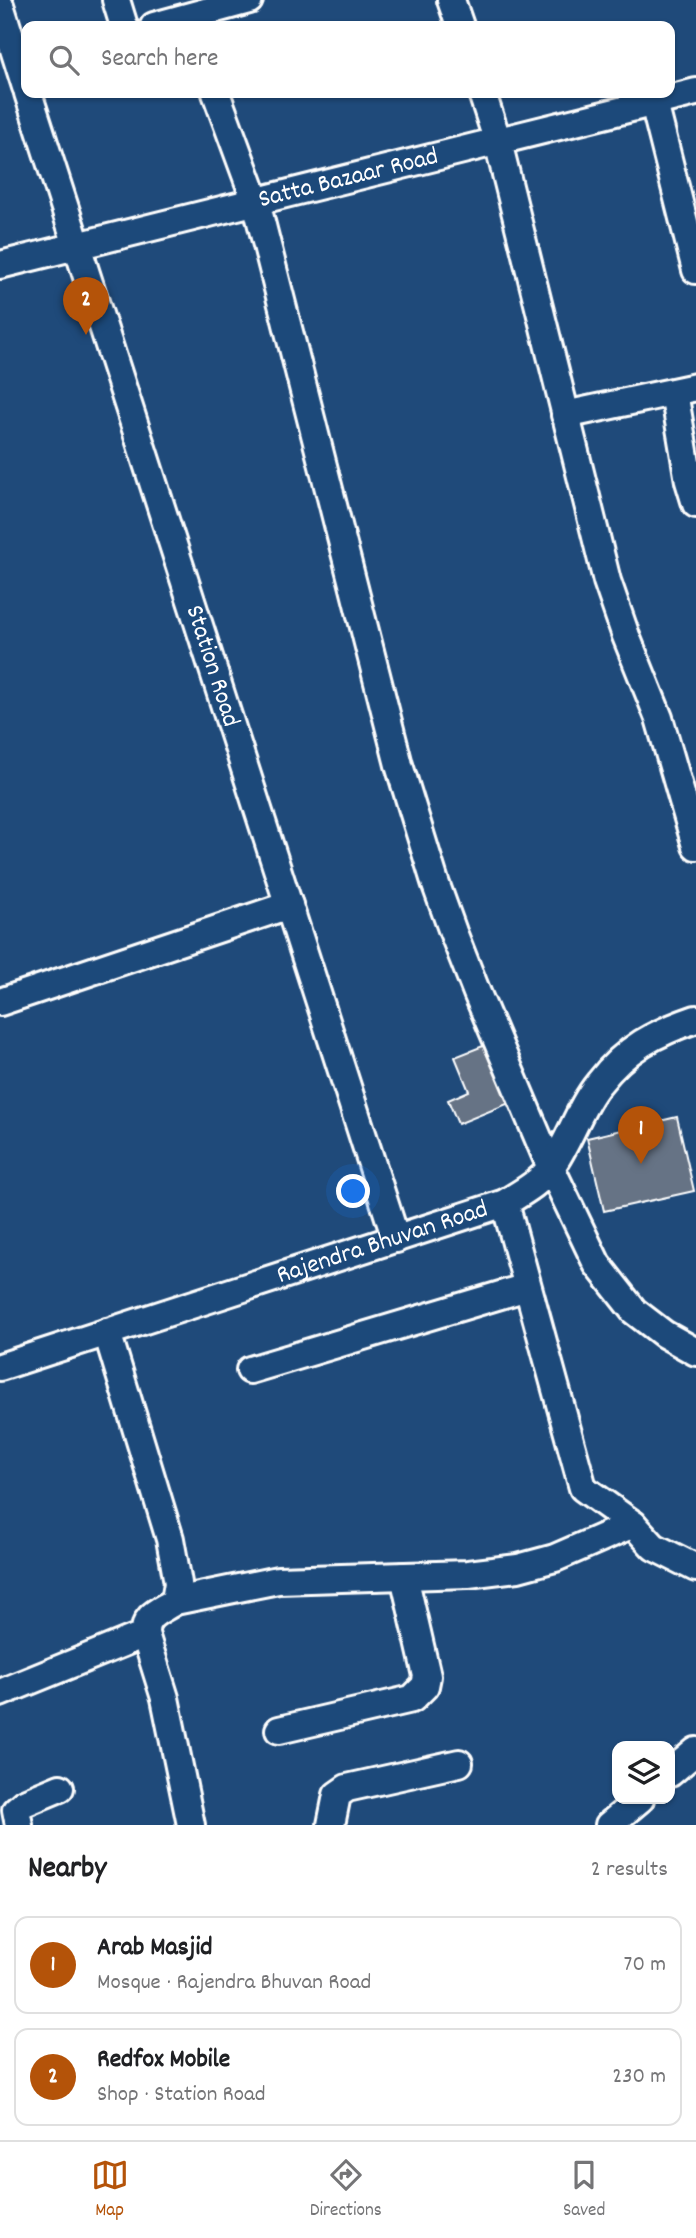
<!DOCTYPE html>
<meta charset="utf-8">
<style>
body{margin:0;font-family:Dekko,sans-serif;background:#f6f6f6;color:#202124}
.controls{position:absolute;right:21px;bottom:21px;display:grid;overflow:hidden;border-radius:14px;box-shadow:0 2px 5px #0004}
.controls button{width:63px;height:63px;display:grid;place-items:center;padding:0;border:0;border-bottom:2px solid #e0e0e0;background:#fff;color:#202124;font:35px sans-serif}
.you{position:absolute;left:354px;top:1192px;width:24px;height:24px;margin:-18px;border:5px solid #fff;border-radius:50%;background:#1a73e8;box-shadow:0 0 0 10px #1a73e833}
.badge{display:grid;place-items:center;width:46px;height:46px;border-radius:50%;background:#b45309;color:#fff;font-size:23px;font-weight:700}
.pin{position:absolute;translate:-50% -58px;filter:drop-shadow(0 2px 4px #0008)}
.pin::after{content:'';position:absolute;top:37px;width:24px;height:21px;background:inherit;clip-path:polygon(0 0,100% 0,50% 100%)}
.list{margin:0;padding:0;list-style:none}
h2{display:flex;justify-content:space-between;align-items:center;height:91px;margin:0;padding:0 28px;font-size:30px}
h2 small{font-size:23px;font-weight:400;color:#757577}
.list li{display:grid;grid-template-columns:46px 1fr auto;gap:21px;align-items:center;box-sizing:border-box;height:98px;margin:0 14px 14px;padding:0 14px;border:2px solid #e0e0e0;border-radius:14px}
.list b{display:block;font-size:26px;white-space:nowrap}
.list p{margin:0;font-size:23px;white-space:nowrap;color:#757577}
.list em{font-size:23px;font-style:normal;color:#757577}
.icon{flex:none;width:38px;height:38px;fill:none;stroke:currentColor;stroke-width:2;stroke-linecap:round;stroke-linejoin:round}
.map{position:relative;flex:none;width:696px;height:1825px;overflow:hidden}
.search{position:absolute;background:#fff;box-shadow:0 2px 5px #0004;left:21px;right:21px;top:21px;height:77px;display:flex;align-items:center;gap:18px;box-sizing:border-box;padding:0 24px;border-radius:14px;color:#757577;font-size:26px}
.sheet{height:315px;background:#fff}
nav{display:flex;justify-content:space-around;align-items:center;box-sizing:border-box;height:98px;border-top:2px solid #e0e0e0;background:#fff;font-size:19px;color:#757577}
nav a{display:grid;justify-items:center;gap:4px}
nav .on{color:#b45309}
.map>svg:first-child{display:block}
</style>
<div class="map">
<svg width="696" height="1825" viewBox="0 0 696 1825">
<rect width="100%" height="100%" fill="#1f4a7a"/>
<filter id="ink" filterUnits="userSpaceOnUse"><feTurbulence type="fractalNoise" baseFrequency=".0143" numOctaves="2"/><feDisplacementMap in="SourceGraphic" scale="14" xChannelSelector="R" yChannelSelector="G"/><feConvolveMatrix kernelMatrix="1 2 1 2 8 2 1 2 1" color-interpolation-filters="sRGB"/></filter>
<g filter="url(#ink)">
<path fill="#667385" stroke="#fff" stroke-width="2" d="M 488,1044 L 512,1102 L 458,1124 L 448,1100 L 469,1091 L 455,1057 Z
M 677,1117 L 694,1191 L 604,1211 L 587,1138 Z"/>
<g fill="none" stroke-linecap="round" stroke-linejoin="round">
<g stroke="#fff" stroke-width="32">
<g id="minor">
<path d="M 116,0 L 124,26"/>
<path d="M 451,0 L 460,26"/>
<path d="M 0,5 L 26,87"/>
<path d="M 154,26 L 249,0"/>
<path id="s1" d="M 28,93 L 396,1239"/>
<path d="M 216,93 L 256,202 L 399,765 L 435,882 L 453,932 L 477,993 L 551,1168 L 597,1264 L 634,1311 L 664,1334 L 696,1352"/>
<path d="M 482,93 L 498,142 L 607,581 L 626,636 L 659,718 L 696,846"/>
<path d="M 654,103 L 696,270"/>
<path id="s2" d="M 0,265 L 696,92"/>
<path d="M 674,392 L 689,481 L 696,504"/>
<path d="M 565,415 L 696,387"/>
<path d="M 0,1002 L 289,905"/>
<path d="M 505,1203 L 583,1488 L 633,1524 L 654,1547 L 696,1568"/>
<path d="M 107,1332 L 170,1539 L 178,1583 L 175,1601 C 161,1611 144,1614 145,1634 L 165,1698 L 191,1825"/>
<path id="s3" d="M 0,1367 L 505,1203 C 521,1193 540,1183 551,1167 C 570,1141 579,1107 599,1083 C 626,1048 655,1033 696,1019"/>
<path d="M 250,1370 L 527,1287"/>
<path d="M 175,1601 L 278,1580 L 468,1574 L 518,1568 L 555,1558 L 633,1524"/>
<path d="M 0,1693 L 145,1634"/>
<path d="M 279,1730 L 412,1699 L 425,1686 L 427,1676 L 404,1576"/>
<path d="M 670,1773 L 696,1751"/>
<path d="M 19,1825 L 16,1810 L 24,1803 L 60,1788"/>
<path d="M 331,1825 L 337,1795 L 347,1788 L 459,1763"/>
<path d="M 609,1825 L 640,1799"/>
</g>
</g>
<use href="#minor" stroke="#1f4a7a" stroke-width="26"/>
</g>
</g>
<g text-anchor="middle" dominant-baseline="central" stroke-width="7" stroke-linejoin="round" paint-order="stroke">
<g font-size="26" fill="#fff" stroke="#1f4a7a">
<text stroke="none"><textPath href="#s2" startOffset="359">Satta Bazaar Road</textPath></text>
<text stroke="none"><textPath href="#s1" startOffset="602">Station Road</textPath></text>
<text stroke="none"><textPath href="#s3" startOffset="402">Rajendra Bhuvan Road</textPath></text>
</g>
</g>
</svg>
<div class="controls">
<button><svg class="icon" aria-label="layers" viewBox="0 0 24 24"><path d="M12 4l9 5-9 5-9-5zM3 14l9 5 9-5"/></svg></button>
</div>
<div class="you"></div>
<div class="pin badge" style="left:641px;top:1164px">1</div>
<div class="pin badge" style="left:86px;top:335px">2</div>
<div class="search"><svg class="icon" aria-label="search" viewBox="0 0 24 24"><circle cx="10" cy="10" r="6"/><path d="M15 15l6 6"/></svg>Search here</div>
</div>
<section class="sheet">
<h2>Nearby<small>2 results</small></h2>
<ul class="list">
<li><span class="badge">1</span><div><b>Arab Masjid</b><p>Mosque · Rajendra Bhuvan Road</p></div><em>70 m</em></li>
<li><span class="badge">2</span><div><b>Redfox Mobile</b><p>Shop · Station Road</p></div><em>230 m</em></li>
</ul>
</section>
<nav>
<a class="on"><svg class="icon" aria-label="map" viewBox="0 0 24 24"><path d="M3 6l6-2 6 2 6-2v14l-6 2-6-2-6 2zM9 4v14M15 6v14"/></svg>Map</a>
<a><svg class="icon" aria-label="directions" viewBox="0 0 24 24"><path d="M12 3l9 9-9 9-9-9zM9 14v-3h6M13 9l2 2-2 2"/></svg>Directions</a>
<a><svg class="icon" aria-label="saved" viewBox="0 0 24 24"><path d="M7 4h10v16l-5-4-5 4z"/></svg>Saved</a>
</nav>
